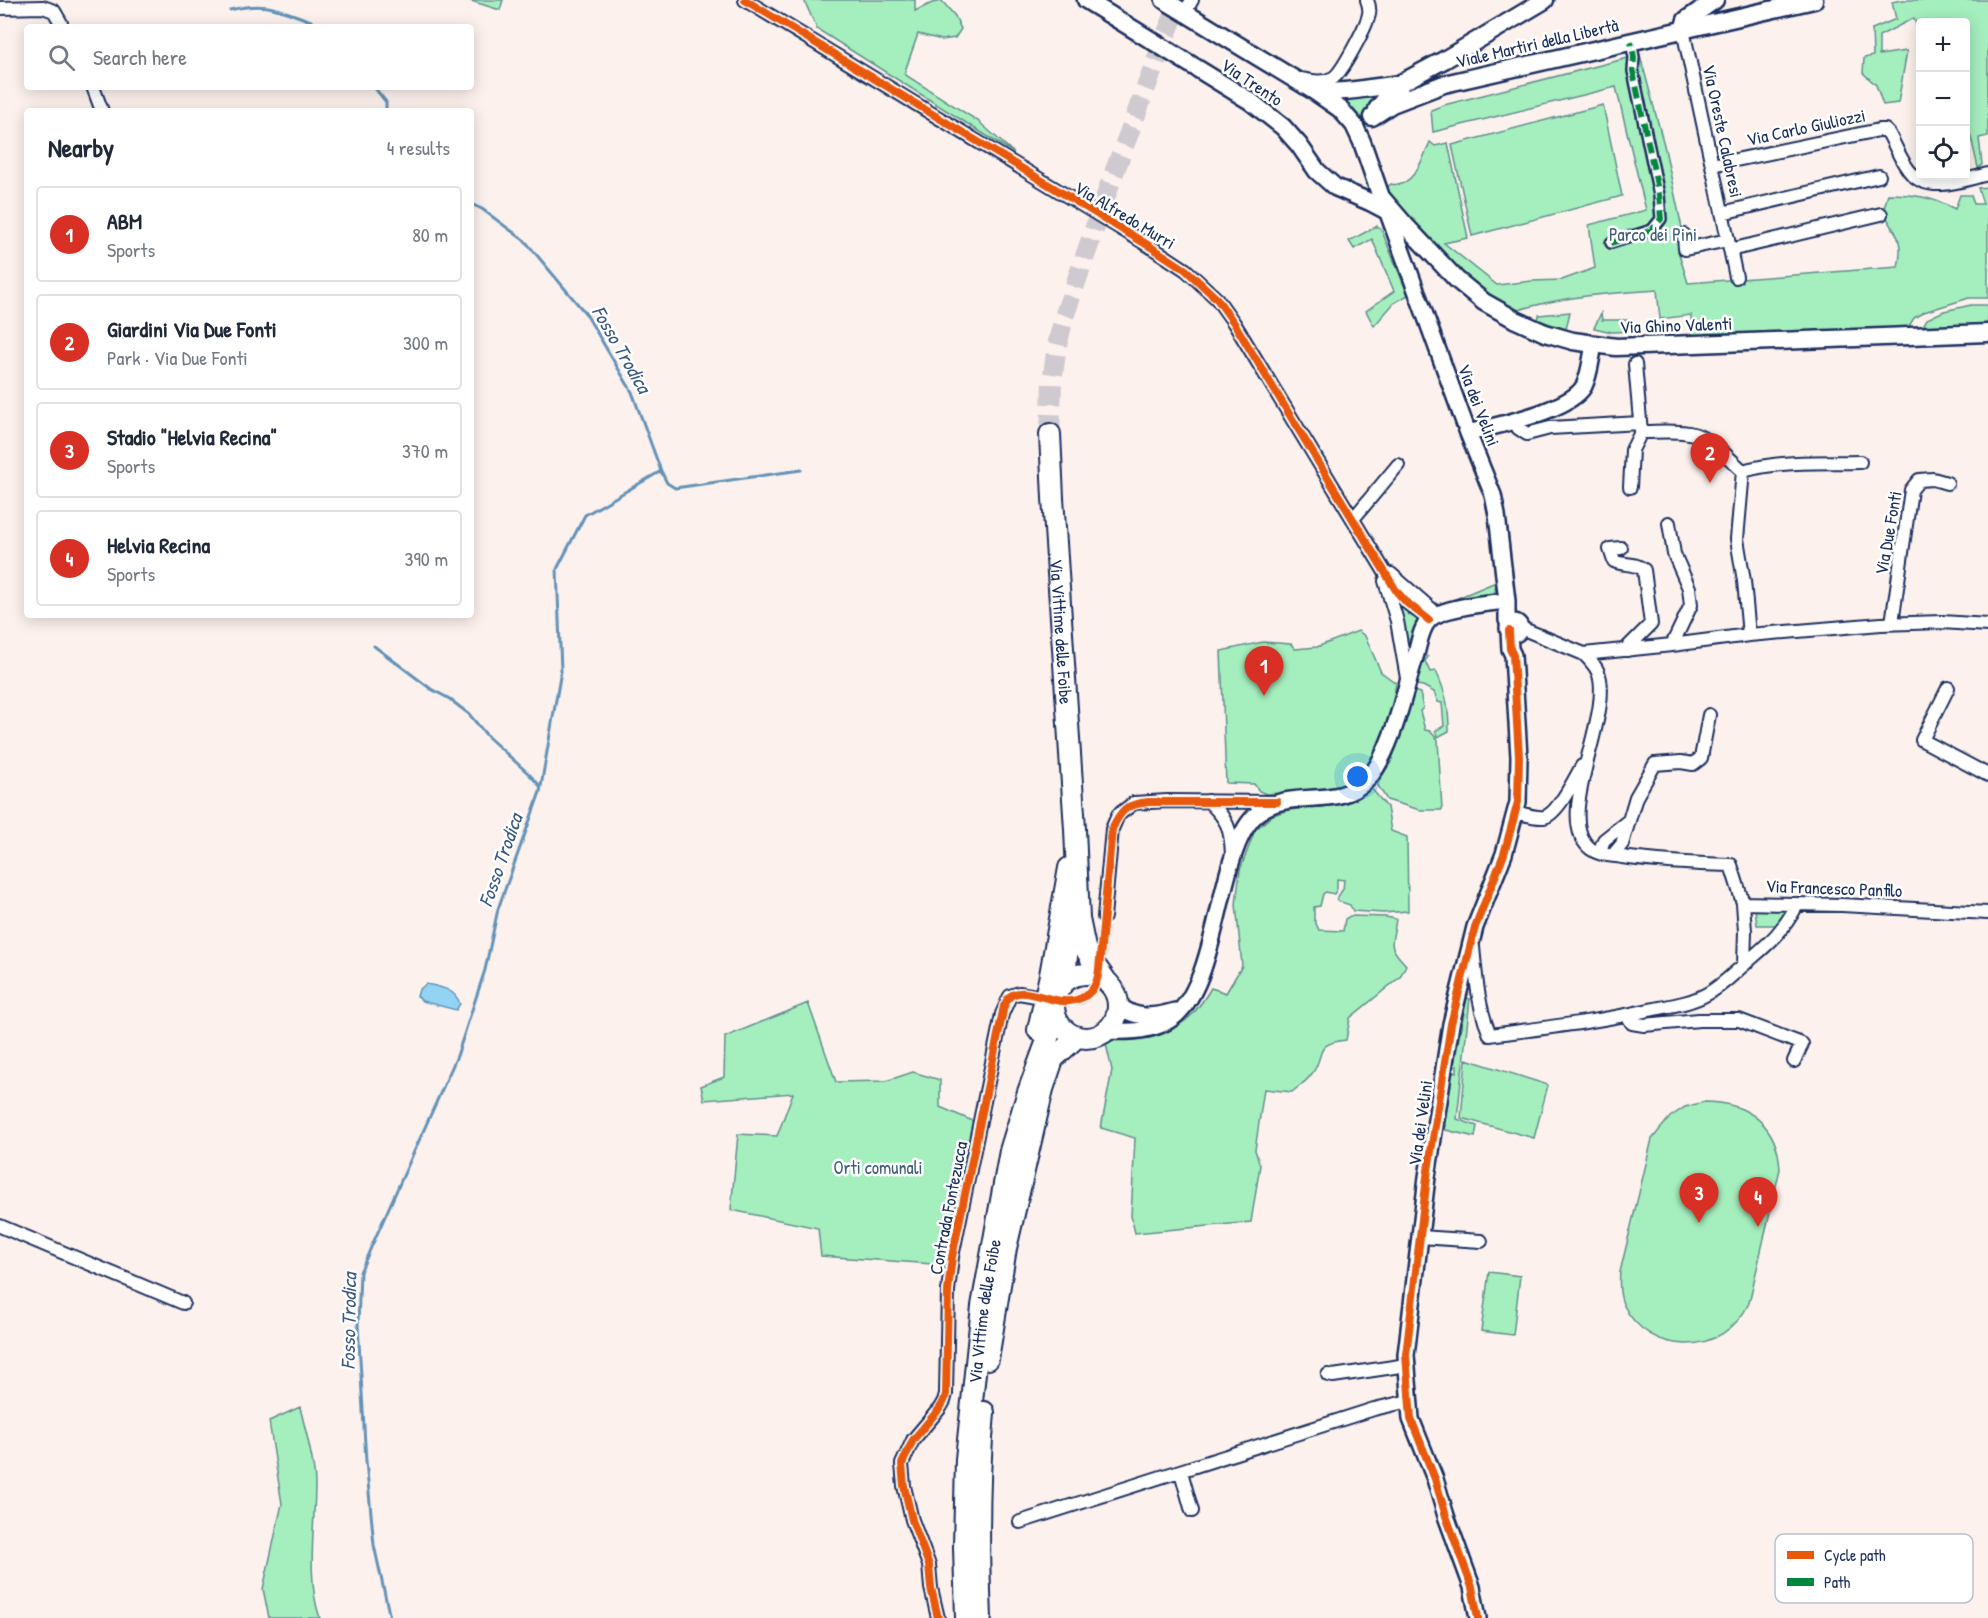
<!DOCTYPE html>
<meta charset="utf-8">
<style>
body{margin:0;font-family:"Patrick Hand",sans-serif;background:#f6f6f7;color:#1f2937}
.controls{position:absolute;right:18px;top:18px;display:grid;overflow:hidden;border-radius:6px;box-shadow:0 3px 15px #0003}
.controls button{width:54px;height:54px;display:grid;place-items:center;padding:0;border:0;border-bottom:2px solid #e0e1e3;background:#fff;color:#1f2937;font:30px sans-serif}
.you{position:absolute;left:1358px;top:777px;width:21px;height:21px;margin:-15px;border:4px solid #fff;border-radius:50%;background:#1a73e8;box-shadow:0 0 0 9px #1a73e833}
.badge{display:grid;place-items:center;width:39px;height:39px;border-radius:50%;background:#d93025;color:#fff;font-size:20px;font-weight:700}
.pin{position:absolute;translate:-50% -50px;filter:drop-shadow(0 2px 3px #0008)}
.pin::after{content:'';position:absolute;top:32px;width:21px;height:18px;background:inherit;clip-path:polygon(0 0,100% 0,50% 100%)}
.list{margin:0;padding:0;list-style:none}
h2{display:flex;justify-content:space-between;align-items:center;height:78px;margin:0;padding:0 24px;font-size:26px}
h2 small{font-size:20px;font-weight:400;color:#747a83}
.list li{display:grid;grid-template-columns:39px 1fr auto;gap:18px;align-items:center;box-sizing:border-box;height:96px;margin:0 12px 12px;padding:0 12px;border:2px solid #e0e1e3;border-radius:6px}
.list b{display:block;font-size:22px;white-space:nowrap}
.list p{margin:0;font-size:20px;white-space:nowrap;color:#747a83}
.list em{font-size:20px;font-style:normal;color:#747a83}
.icon{flex:none;width:33px;height:33px;fill:none;stroke:currentColor;stroke-width:2;stroke-linecap:round;stroke-linejoin:round}
.map{position:relative;flex:none;width:1988px;height:1618px;overflow:hidden}
.search{position:absolute;background:#fff;box-shadow:0 3px 15px #0003;left:24px;top:24px;width:450px;height:66px;display:flex;align-items:center;gap:15px;box-sizing:border-box;padding:0 21px;border-radius:6px;color:#747a83;font-size:22px}
.panel{position:absolute;background:#fff;box-shadow:0 3px 15px #0003;left:24px;top:108px;width:450px;height:510px;border-radius:6px}
.map>svg:first-child{display:block}
</style>
<div class="map">
<svg width="1988" height="1618" viewBox="0 0 1988 1618">
<rect width="100%" height="100%" fill="#fcf1ed"/>
<filter id="ink" filterUnits="userSpaceOnUse"><feTurbulence type="fractalNoise" baseFrequency=".0167" numOctaves="2"/><feDisplacementMap in="SourceGraphic" scale="12" xChannelSelector="R" yChannelSelector="G"/><feConvolveMatrix kernelMatrix="1 2 1 2 8 2 1 2 1" color-interpolation-filters="sRGB"/></filter>
<g filter="url(#ink)">
<path fill="#a5eebd" stroke="#608e8e" stroke-width="1.5" d="M 468,0 L 503,0 L 500,10 Z
M 804,0 L 915,0 L 915,11 L 932,3 L 942,1 L 955,16 L 961,29 L 955,38 L 942,40 L 918,34 L 904,74 L 978,121 L 1014,153 L 817,29 Z
M 1901,0 L 1988,0 L 1988,136 L 1979,138 L 1982,165 L 1978,168 L 1966,115 L 1966,22 L 1920,22 L 1920,40 L 1914,18 L 1879,36 L 1879,55 L 1907,51 L 1898,103 L 1883,105 L 1876,85 L 1863,73 L 1864,58 L 1873,56 L 1872,29 L 1896,19 L 1892,2 Z
M 1640,55 L 1665,149 L 1682,228 L 1678,229 L 1679,254 L 1688,283 L 1898,267 C 1904,241 1897,234 1883,212 L 1888,194 C 1913,194 1932,197 1955,209 L 1960,195 L 1971,195 L 1974,204 L 1983,204 L 1978,188 L 1988,187 L 1988,298 L 1969,298 L 1924,312 L 1914,318 L 1906,331 L 1692,337 L 1691,315 L 1660,319 L 1657,290 C 1610,293 1560,296 1516,311 L 1485,297 L 1412,225 L 1386,188 L 1391,184 C 1413,189 1423,158 1430,142 L 1435,146 L 1448,143 L 1468,238 L 1444,243 L 1497,285 L 1532,281 L 1562,280 L 1595,268 L 1589,225 L 1646,210 L 1616,87 L 1433,132 L 1431,110 L 1444,105 Z
M 1387,92 L 1368,111 L 1360,124 L 1335,98 Z
M 1603,105 L 1622,196 L 1472,236 L 1452,145 Z
M 1377,226 L 1381,229 L 1408,295 L 1394,303 L 1374,326 L 1366,311 L 1394,291 L 1372,239 L 1354,249 L 1349,241 Z
M 1971,305 L 1988,305 L 1988,327 L 1920,331 L 1927,319 L 1944,311 Z
M 1570,312 L 1566,329 L 1538,320 L 1539,315 Z
M 1601,313 L 1602,320 L 1633,320 L 1635,331 L 1612,332 L 1594,328 Z
M 1496,582 L 1495,592 L 1492,596 L 1455,604 L 1455,599 Z
M 1396,597 L 1409,615 L 1421,620 L 1413,635 L 1407,655 Z
M 1358,631 L 1365,636 L 1381,672 L 1396,683 C 1390,722 1378,784 1331,791 C 1310,793 1287,792 1266,794 L 1259,791 L 1254,784 L 1226,783 L 1221,651 L 1263,642 L 1291,644 L 1295,649 L 1317,647 Z
M 1425,655 L 1428,657 L 1425,661 L 1430,672 L 1436,671 C 1446,693 1449,707 1449,731 L 1438,737 L 1435,731 L 1444,726 L 1442,703 L 1438,702 L 1434,692 L 1423,686 L 1416,685 Z
M 1414,691 L 1420,693 L 1423,708 L 1420,711 L 1425,730 L 1430,731 L 1438,740 L 1442,810 L 1420,810 L 1387,800 L 1377,784 L 1391,762 Z
M 1371,788 L 1387,807 L 1391,831 L 1407,837 L 1408,911 L 1383,913 L 1353,911 L 1350,905 L 1338,901 L 1337,898 L 1343,889 L 1344,880 L 1337,879 L 1337,889 L 1334,894 L 1326,892 L 1323,894 L 1320,906 L 1314,907 L 1314,919 L 1319,930 L 1343,931 L 1345,919 L 1350,916 L 1386,917 L 1396,919 C 1393,945 1385,943 1406,965 L 1400,977 L 1350,1018 L 1346,1040 C 1311,1044 1327,1055 1311,1075 C 1306,1082 1298,1087 1292,1092 L 1264,1089 L 1255,1150 L 1260,1165 L 1251,1222 L 1135,1233 L 1131,1216 L 1135,1138 L 1101,1128 L 1112,1070 L 1106,1044 C 1117,1037 1128,1037 1141,1035 C 1180,1031 1192,1020 1211,988 L 1226,993 L 1242,966 L 1236,904 L 1240,870 L 1255,830 L 1273,815 L 1289,810 L 1339,805 L 1356,799 Z
M 1790,907 L 1778,925 L 1757,925 L 1755,908 Z
M 1467,998 L 1470,999 L 1457,1119 L 1477,1126 L 1475,1137 L 1446,1130 L 1444,1123 L 1452,1071 L 1457,1072 L 1457,1066 L 1454,1066 L 1454,1063 Z
M 808,1003 L 836,1082 L 886,1081 L 913,1072 L 940,1080 L 940,1107 L 975,1122 L 947,1265 L 821,1256 L 818,1228 L 731,1210 L 738,1134 L 777,1136 L 793,1093 L 704,1100 L 701,1086 L 724,1077 L 725,1037 Z
M 1466,1059 L 1548,1085 L 1534,1138 L 1461,1118 Z
M 1704,1102 C 1747,1102 1778,1124 1780,1169 L 1749,1303 C 1724,1357 1649,1358 1623,1304 C 1619,1294 1619,1283 1620,1272 L 1652,1139 L 1670,1117 L 1685,1107 Z
M 1489,1272 L 1520,1276 L 1513,1335 L 1481,1331 Z
M 300,1407 C 305,1429 315,1463 315,1484 C 315,1525 306,1580 320,1618 L 269,1618 L 263,1589 L 282,1504 L 269,1421 Z"/>
<path fill="#93d4f4" stroke="#6392b8" stroke-width="1.5" d="M 426,984 C 441,987 455,989 460,1004 L 456,1010 L 422,1001 L 417,996 L 419,990 Z"/>
<g fill="none" stroke-linecap="round" stroke-linejoin="round">
<path stroke="#6392b8" stroke-width="3" d="M 230,10 C 266,1 277,9 311,21 L 314,27
M 374,87 L 386,102 L 386,111
M 661,471 L 667,483 L 675,488 L 801,470
M 374,646 L 431,689 L 448,698 L 469,714 L 488,737 L 529,774 L 541,787
M 390,1618 L 374,1545 L 366,1461 L 358,1325 L 360,1272 L 457,1056 L 485,970 L 498,909 L 540,792 L 561,671 L 557,569 L 585,515 L 661,471 L 632,392 L 586,314 L 525,241 L 482,209 L 471,204"/>
<path stroke="#cfcad0" stroke-width="12" stroke-dasharray="12 6" stroke-linecap="butt" d="M 1040,997 C 1066,1003 1085,1007 1098,979 L 1104,917"/>
<path stroke="#cfcad0" stroke-width="20" stroke-dasharray="20 10" stroke-linecap="butt" d="M 1050,434 L 1052,382 L 1057,346 L 1064,317 L 1111,181 L 1165,37 L 1181,0"/>
<g stroke="#1b2f5e" stroke-width="14">
<path id="pedestrian" d="M 1611,243 L 1652,230 L 1661,219 L 1659,195 L 1633,71 L 1634,57 L 1631,42"/>
</g>
<g stroke="#1b2f5e" stroke-width="16">
<path id="minor" d="M 745,0 L 1151,247 L 1186,270 L 1217,299 L 1234,323 L 1397,592 L 1407,603 L 1429,620
M 0,8 L 43,7 L 54,11 L 61,23 L 60,27
M 1185,12 L 1192,0
M 1683,30 L 1736,277
M 1301,79 C 1311,81 1323,84 1333,78 C 1342,73 1367,25 1369,14 C 1370,9 1369,5 1367,0
M 93,87 L 102,111
M 1712,165 L 1879,130 L 1885,130 L 1889,134 C 1896,147 1902,164 1912,174 C 1931,194 1966,179 1988,174
M 1722,213 L 1879,176
M 1684,235 L 1685,249 L 1728,240
M 1730,250 L 1881,214
M 1516,419 L 1518,428 L 1527,434 L 1550,428 L 1640,423
M 1641,432 C 1656,432 1674,430 1689,433 C 1711,437 1727,457 1743,471 L 1737,539 L 1744,581 L 1749,635
M 1743,471 C 1781,460 1822,463 1860,462
M 1630,487 L 1632,450 L 1641,432 L 1635,364
M 1353,519 L 1398,465
M 1669,523 L 1674,554 L 1689,588 L 1691,605 L 1672,645
M 1621,548 L 1610,549 L 1614,561 C 1624,566 1635,562 1644,570 L 1651,624 L 1628,647 L 1628,650
M 1391,574 L 1437,614
M 1385,581 L 1397,621 L 1407,678
M 1892,623 L 1911,490 L 1919,480 L 1933,479 L 1947,483
M 1521,628 L 1584,654 L 1672,645 L 1749,635 L 1881,624 L 1942,622 L 1988,625
M 1584,654 C 1590,660 1595,665 1598,672 C 1615,714 1551,819 1591,849 C 1600,856 1612,855 1622,857 C 1658,862 1694,864 1731,865 L 1743,903 L 1745,931 L 1744,964
M 1948,688 L 1922,740 L 1988,775
M 1208,801 C 1228,819 1231,829 1232,855
M 1515,812 C 1524,814 1535,818 1544,817 C 1558,814 1575,778 1582,766
M 1599,853 L 1604,840 L 1628,821
M 1613,855 L 1622,844 L 1636,797 L 1655,764 L 1681,762 L 1693,764 L 1701,758 L 1709,715
M 1743,903 L 1842,905 L 1988,913
M 1104,917 L 1112,829 L 1118,815 L 1134,803 L 1167,801 L 1277,802
M 1473,947 C 1476,978 1478,1007 1490,1035 C 1543,1028 1597,1022 1649,1010 C 1668,1006 1689,1004 1707,994 C 1722,986 1733,974 1746,963 C 1769,943 1782,933 1797,905
M 1627,1015 L 1632,1023 L 1644,1025 L 1699,1020 L 1739,1020 L 1802,1044 L 1794,1061
M 0,1226 L 183,1303
M 1420,1237 L 1481,1241
M 1328,1375 L 1333,1376 L 1407,1365
M 1181,1472 L 1192,1511
M 1020,1522 L 1374,1409 L 1409,1401
M 938,1618 L 931,1588 L 929,1565 L 912,1520 L 904,1486 L 902,1464 L 913,1440 L 940,1408 L 944,1401 L 946,1394 L 948,1291 L 952,1257 L 1002,1014 L 1010,996 L 1019,993 L 1036,996"/>
</g>
<g stroke="#1b2f5e" stroke-width="20">
<path id="tertiary" d="M 1384,202 L 1468,433 L 1493,495 L 1497,515 L 1507,601 L 1507,620 L 1509,625
M 1468,433 C 1496,425 1570,411 1584,386 C 1590,374 1591,358 1594,345
M1508 628a6 6 0 1 1 12 0a6 6 0 1 1-12 0Z
M 1119,1005 C 1135,1020 1154,1017 1175,1011
M 1107,1031 C 1125,1032 1152,1031 1168,1021 C 1216,993 1216,875 1246,827 C 1276,779 1333,815 1367,780 C 1392,753 1405,689 1416,654 C 1419,643 1421,628 1429,620 C 1441,607 1489,603 1507,601
M 1478,1618 L 1472,1587 L 1446,1516 L 1435,1479 L 1411,1419 L 1406,1355 L 1427,1177 L 1451,1024 L 1475,927 L 1504,854 L 1518,802 L 1519,757 L 1513,655 L 1510,649 L 1509,631"/>
</g>
<g stroke="#1b2f5e" stroke-width="21">
<path id="secondary" d="M 1086,0 L 1250,101 L 1283,127 L 1299,145 L 1317,171 L 1335,187 L 1370,202 L 1389,212
M 1164,0 L 1314,91 L 1340,109 L 1354,125 L 1362,142 L 1381,197 L 1406,226 L 1457,280 L 1484,302 L 1516,320 L 1545,333 L 1573,341 L 1616,347 L 1988,333
M 1683,30 L 1686,20 L 1715,0
M 1314,91 C 1343,94 1372,87 1401,84
M 1377,109 L 1397,85 L 1444,60 L 1545,0
M 1372,117 L 1392,104 L 1444,84 L 1814,0"/>
</g>
<g stroke="#1b2f5e" stroke-width="24">
<g id="primary">
<path id="s1" d="M 1050,434 L 1053,498 L 1075,829 L 1079,919 L 1085,948 L 1092,961 L 1105,979"/>
<circle cx="1086" cy="1006" r="32"/>
<path d="M 1065,981 L 1069,931"/>
<path d="M 1038,1030 L 1050,975 L 1069,868"/>
<path d="M 988,1359 L 1006,1248 L 1043,1089 L 1053,1059 L 1077,1037"/>
<path id="s2" d="M 966,1618 L 964,1547 L 966,1459 L 982,1306 L 1010,1151 L 1028,1092 L 1052,1027 L 1055,1014"/>
<path d="M 981,1618 C 978,1549 978,1480 984,1412"/>
</g>
</g>
<use href="#pedestrian" stroke="#fff" stroke-width="9"/>
<use href="#minor" stroke="#fff" stroke-width="12"/>
<use href="#tertiary" stroke="#fff" stroke-width="15"/>
<use href="#secondary" stroke="#fff" stroke-width="16"/>
<use href="#primary" stroke="#fff" stroke-width="20"/>
<path stroke="#00873e" stroke-width="6" stroke-dasharray="12 6" stroke-linecap="butt" d="M 1611,243 L 1652,230 L 1661,219 L 1659,195 L 1633,71 L 1634,57 L 1631,42"/>
<g stroke="#fff" stroke-width="11">
<path id="cycleway" d="M 745,0 L 1151,247 L 1186,270 L 1217,299 L 1234,323 L 1397,592 L 1407,603 L 1429,620
M 938,1618 L 931,1588 L 929,1565 L 912,1520 L 904,1486 L 902,1464 L 913,1440 L 940,1408 L 944,1401 L 946,1394 L 948,1291 L 952,1257 L 1004,1006 C 1006,1002 1008,997 1012,995 C 1030,985 1060,1012 1085,996 C 1095,990 1098,980 1099,969 L 1112,829 C 1121,809 1127,804 1149,802 L 1277,802
M 1478,1618 L 1472,1587 L 1446,1516 L 1435,1479 L 1411,1419 L 1406,1355 L 1427,1177 L 1451,1024 L 1475,927 L 1504,854 L 1518,802 L 1519,757 L 1513,655 L 1510,649 L 1509,631"/>
</g>
<use href="#cycleway" stroke="#e8590c" stroke-width="8"/>
</g>
</g>
<g text-anchor="middle" dominant-baseline="central" stroke-width="5" stroke-linejoin="round" paint-order="stroke">
<g font-size="18" fill="#1b2f5e" stroke="#fff">
<text transform="translate(1537 43) rotate(-13)">Viale Martiri della Libertà</text>
<text transform="translate(1252 82) rotate(34)">Via Trento</text>
<text transform="translate(1806 127) rotate(-12)">Via Carlo Giuliozzi</text>
<text transform="translate(1723 131) rotate(78)">Via Oreste Calabresi</text>
<text transform="translate(1125 215) rotate(31)">Via Alfredo Murri</text>
<text transform="translate(1676 325) rotate(-2)">Via Ghino Valenti</text>
<text transform="translate(1479 405) rotate(69)">Via dei Velini</text>
<text transform="translate(1888 533) rotate(-80)">Via Due Fonti</text>
<text stroke="none"><textPath href="#s1" startOffset="198">Via Vittime delle Foibe</textPath></text>
<text transform="translate(1834 888) rotate(2)">Via Francesco Panfilo</text>
<text transform="translate(1420 1123) rotate(-82)">Via dei Velini</text>
<text transform="translate(948 1208) rotate(-79)">Contrada Fontezucca</text>
<text stroke="none"><textPath href="#s2" startOffset="308">Via Vittime delle Foibe</textPath></text>
</g>
<g font-size="18" fill="#3e5f76" stroke="#fff">
<text x="1653" y="234">Parco dei Pini</text>
<text x="878" y="1167">Orti comunali</text>
</g>
<g font-size="20" font-style="italic" fill="#395884" stroke="#fff">
<text transform="translate(622 349) rotate(60)">Fosso Trodica</text>
<text transform="translate(500 860) rotate(-71)">Fosso Trodica</text>
<text transform="translate(348 1321) rotate(-89)">Fosso Trodica</text>
</g>
</g>
<rect x="1775" y="1534" width="198" height="69" rx="9" fill="#fff" stroke="#bbc1cf" stroke-width="1.5"/>
<rect x="1787" y="1551" width="27" height="8" fill="#e8590c"/>
<rect x="1787" y="1578" width="27" height="8" fill="#00873e"/>
<g font-size="16" fill="#1b2f5e">
<text x="1824" y="1561">Cycle path</text>
<text x="1824" y="1588">Path</text>
</g>
</svg>
<div class="controls">
<button>+</button>
<button>−</button>
<button><svg class="icon" aria-label="locate" viewBox="0 0 24 24"><circle cx="12" cy="12" r="6"/><path d="M12 2v4M12 18v4M2 12h4M18 12h4"/></svg></button>
</div>
<div class="you"></div>
<div class="pin badge" style="left:1264px;top:696px">1</div>
<div class="pin badge" style="left:1710px;top:483px">2</div>
<div class="pin badge" style="left:1699px;top:1223px">3</div>
<div class="pin badge" style="left:1758px;top:1227px">4</div>
<div class="search"><svg class="icon" aria-label="search" viewBox="0 0 24 24"><circle cx="10" cy="10" r="6"/><path d="M15 15l6 6"/></svg>Search here</div>
<section class="panel">
<h2>Nearby<small>4 results</small></h2>
<ul class="list">
<li><span class="badge">1</span><div><b>ABM</b><p>Sports</p></div><em>80 m</em></li>
<li><span class="badge">2</span><div><b>Giardini Via Due Fonti</b><p>Park · Via Due Fonti</p></div><em>300 m</em></li>
<li><span class="badge">3</span><div><b>Stadio &quot;Helvia Recina&quot;</b><p>Sports</p></div><em>370 m</em></li>
<li><span class="badge">4</span><div><b>Helvia Recina</b><p>Sports</p></div><em>390 m</em></li>
</ul>
</section>
</div>
